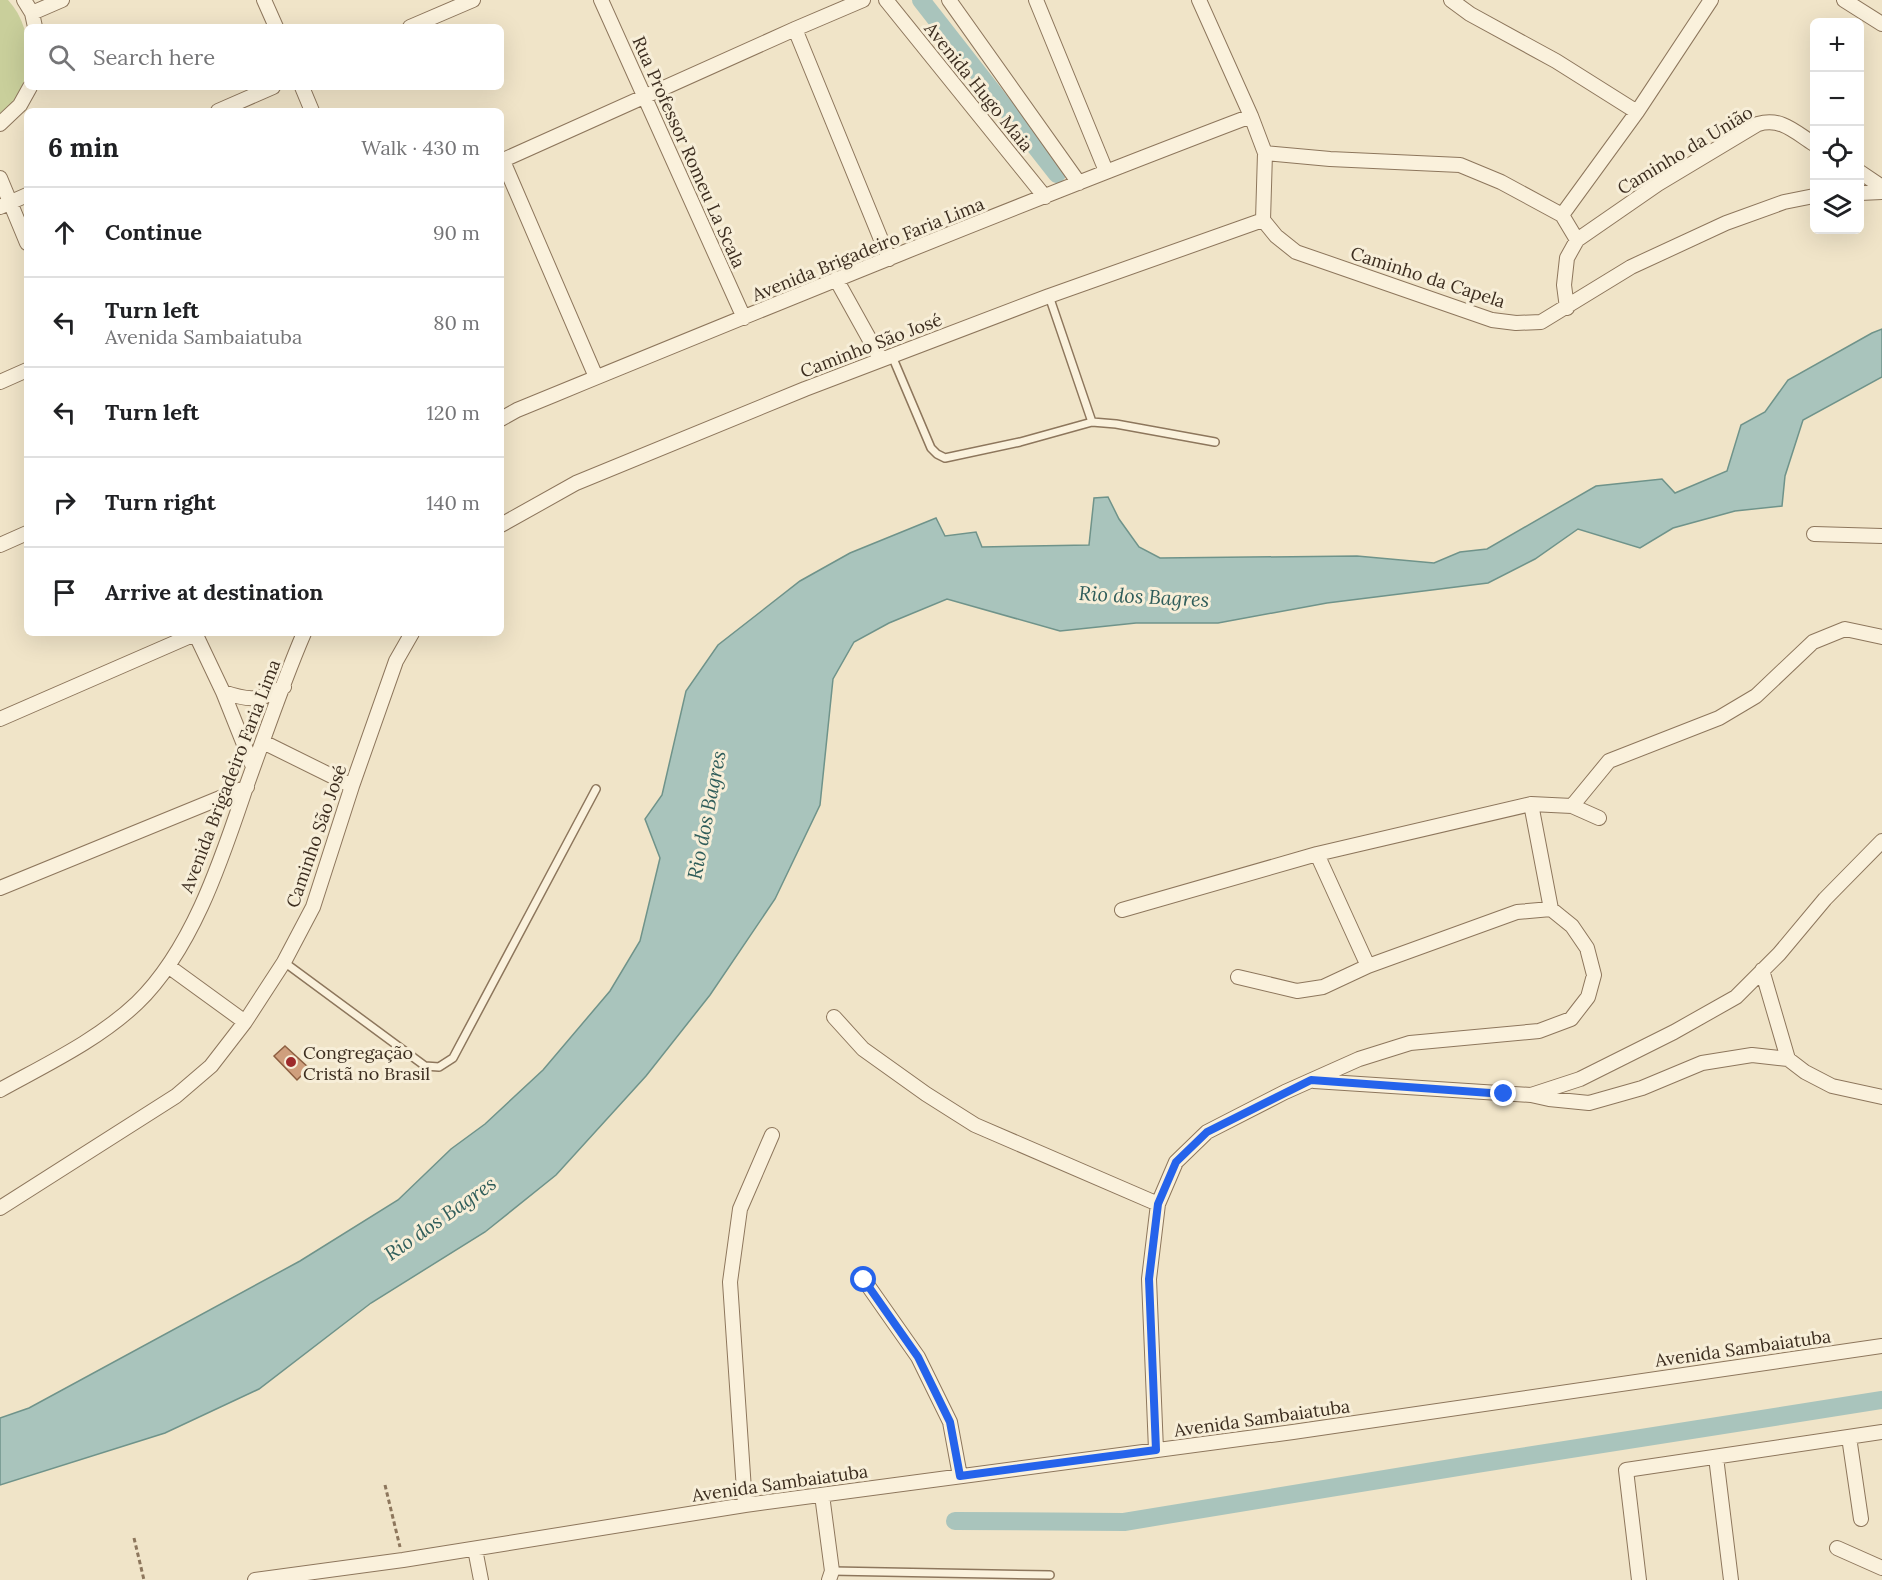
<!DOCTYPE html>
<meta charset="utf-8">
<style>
body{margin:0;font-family:Lora,serif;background:#f2f2f2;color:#202124}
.controls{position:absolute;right:18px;top:18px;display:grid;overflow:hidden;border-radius:9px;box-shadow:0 6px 24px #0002}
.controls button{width:54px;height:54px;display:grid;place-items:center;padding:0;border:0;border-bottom:2px solid #e0e0e0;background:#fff;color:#202124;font:30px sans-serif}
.stop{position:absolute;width:18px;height:18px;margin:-14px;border:4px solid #2563eb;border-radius:50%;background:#fff}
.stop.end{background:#2563eb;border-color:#fff;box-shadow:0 2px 6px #0008}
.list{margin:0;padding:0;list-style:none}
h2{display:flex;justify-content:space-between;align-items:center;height:78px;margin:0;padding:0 24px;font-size:26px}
h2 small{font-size:20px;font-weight:400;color:#757577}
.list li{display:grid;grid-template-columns:39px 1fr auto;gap:18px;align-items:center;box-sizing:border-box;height:90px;padding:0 24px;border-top:2px solid #e0e0e0}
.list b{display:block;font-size:22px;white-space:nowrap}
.list p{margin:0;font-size:20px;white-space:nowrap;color:#757577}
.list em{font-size:20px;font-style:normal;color:#757577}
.icon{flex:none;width:33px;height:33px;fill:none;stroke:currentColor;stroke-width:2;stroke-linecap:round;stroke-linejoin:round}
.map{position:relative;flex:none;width:1882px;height:1580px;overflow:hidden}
.search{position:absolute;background:#fff;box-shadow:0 6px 24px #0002;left:24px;top:24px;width:480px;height:66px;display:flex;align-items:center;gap:15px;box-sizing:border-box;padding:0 21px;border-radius:9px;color:#757577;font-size:22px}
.panel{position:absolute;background:#fff;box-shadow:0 6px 24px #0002;left:24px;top:108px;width:480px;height:528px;border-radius:9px}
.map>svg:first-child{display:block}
</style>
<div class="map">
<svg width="1882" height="1580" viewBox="0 0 1882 1580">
<rect width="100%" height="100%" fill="#f0e4c8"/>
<path fill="#c9cf9b" d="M 0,0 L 8,0 C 37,31 35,90 0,117 Z"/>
<path fill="#a9c4bc" stroke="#6f938a" stroke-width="1.5" d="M 1882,329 L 1882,377 L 1803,420 L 1785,476 L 1782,506 L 1735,511 L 1673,528 L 1640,548 L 1578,529 L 1535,559 L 1488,583 L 1327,603 L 1218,623 L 1136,623 L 1060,631 L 947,599 L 889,623 L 854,642 L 833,679 L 820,805 L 775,899 L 710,995 L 646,1076 L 556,1175 L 485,1232 L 371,1303 L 259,1389 L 165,1433 L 0,1485 L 0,1418 L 29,1408 L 300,1261 L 398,1200 L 451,1149 L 485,1124 L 543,1070 L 610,991 L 640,941 L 660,858 L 645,819 L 662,795 L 686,691 L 718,645 L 800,581 L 850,553 L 936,518 L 945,536 L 976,532 L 982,547 L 1089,545 L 1094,498 L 1108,497 L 1119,519 L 1139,547 L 1160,558 L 1357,556 L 1434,563 L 1460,552 L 1487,549 L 1596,486 L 1662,479 L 1675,493 L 1727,471 L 1741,425 L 1765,412 L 1788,380 L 1872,333 Z"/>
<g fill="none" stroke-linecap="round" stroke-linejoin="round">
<path stroke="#a9c4bc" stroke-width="18" d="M 921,0 L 1057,174
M 955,1521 L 1124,1522 L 1476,1464 L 1882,1400"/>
</g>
<path fill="#cf9f7d" stroke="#8d5f41" stroke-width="1.5" d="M 285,1046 L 309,1068 L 297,1080 L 274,1056 Z"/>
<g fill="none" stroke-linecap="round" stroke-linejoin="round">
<g stroke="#8d765c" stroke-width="10">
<path id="service" d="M 1049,296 L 1092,422
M 892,356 L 931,448 L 937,454 L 945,458 L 1020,442 L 1092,422 L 1116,424 L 1215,442
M 284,962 L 425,1066 L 439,1067 L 453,1058 L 596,789
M 832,1571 L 1050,1575"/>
</g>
<g stroke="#8d765c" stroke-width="16">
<path id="minor" d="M 24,0 L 32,13 L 35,27
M 264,0 L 276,27
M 601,0 L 744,318
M 886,0 L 1045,197
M 949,0 L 1079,183
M 1036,0 L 1106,171
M 1199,0 L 1251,116 L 1265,153 L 1263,220 L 1276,236 L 1296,252 L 1492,320 L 1516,323 L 1541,322 L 1631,267 L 1726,223 L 1784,202 L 1814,196
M 1451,0 L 1470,14 L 1556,61 L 1637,112
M 1844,0 L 1882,24
M 32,13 L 62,0
M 410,27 L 473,0
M 795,29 L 889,259
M 302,87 L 312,111
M 218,111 L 273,87
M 0,124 L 20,105 L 30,87
M 1265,153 L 1330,159 L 1460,165 L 1501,182 L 1562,215 L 1577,240
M 501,161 L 795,29 L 863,0
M 503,161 L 596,377
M 1860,172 L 1882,187
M 0,178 L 27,243
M 1860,193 L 1882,192
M 0,207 L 27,195
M 1562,215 L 1637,112 L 1711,0
M 836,279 L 881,360
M 1567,308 L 1564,285 L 1567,258 L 1577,240 L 1658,184 L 1758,124 C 1781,117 1795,132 1814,144
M 0,382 L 27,370
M 501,419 L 517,410 C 761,310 1004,210 1251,116
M 501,525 L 576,483 L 805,389 L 1049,296 L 1263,220
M 1814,534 L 1882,536
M 0,545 L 27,533
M 195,633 L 223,692 L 253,767
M 223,692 C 250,701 258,701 284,687
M 0,719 L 195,634
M 263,742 L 352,786
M 1531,804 L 1551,909
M 1572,806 L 1609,761 L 1719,718 L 1756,696 L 1813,642 L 1845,629 L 1882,637
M 1317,854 L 1368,966
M 0,888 L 247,787
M 1122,910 L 1317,854 L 1531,804 L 1572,806 L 1599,818
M 168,966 L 245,1022
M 1762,970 L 1788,1059
M 834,1017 L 863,1049 L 926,1094 L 975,1125 L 1158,1204
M 1314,1081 L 1531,1095 L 1549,1099 L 1589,1103 L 1642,1088 L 1702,1063 L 1752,1055 L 1788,1059 L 1805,1072 L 1832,1086 L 1882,1097
M 0,1090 C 47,1064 98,1040 137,1003 C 192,950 221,861 245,790 C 264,738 282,684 304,633
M 1531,1095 L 1580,1079 L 1674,1032 L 1736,997 L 1779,954 L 1825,899 L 1882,841
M 0,1208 L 176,1096 L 211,1066 L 245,1022 L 284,962 L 313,907 L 352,786 L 396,661 L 412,633
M 864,1280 L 918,1357 L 950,1422 L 960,1476
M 1849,1437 L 1861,1519
M 1156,1450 L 1149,1279 L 1158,1204 L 1176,1162 L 1207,1132 L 1285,1092 L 1359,1059 L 1410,1043 L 1539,1031 L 1571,1019 L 1588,997 L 1594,975 L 1587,948 L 1572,926 L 1551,909 L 1517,912 L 1368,966 L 1323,987 L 1297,991 L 1238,977
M 1716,1457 L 1731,1580
M 822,1495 L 832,1571 L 829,1580
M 745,1505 L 730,1282 L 740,1209 L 772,1135
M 1837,1548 L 1882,1568
M 475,1549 L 481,1580
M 255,1580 L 403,1560 L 745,1505 L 1293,1432 L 1882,1346
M 1639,1580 L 1626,1470 L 1882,1432"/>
</g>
<path stroke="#8d765c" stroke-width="3" stroke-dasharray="4.5 3" stroke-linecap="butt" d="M 385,1485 L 400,1547
M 134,1538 L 144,1580"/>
<use href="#service" stroke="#faf1dc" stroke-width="7"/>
<use href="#minor" stroke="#faf1dc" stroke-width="14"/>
</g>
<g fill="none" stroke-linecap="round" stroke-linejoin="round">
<path stroke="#2563eb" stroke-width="8" d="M 864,1280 L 918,1357 L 950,1422 L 960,1476 L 1156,1450 L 1149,1279 L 1158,1204 L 1176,1162 L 1207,1132 L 1311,1080 L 1504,1094"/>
</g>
<circle fill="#9e2a2b" stroke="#f7eed8" stroke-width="2" cx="291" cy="1062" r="6"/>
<g text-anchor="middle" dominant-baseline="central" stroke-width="6" stroke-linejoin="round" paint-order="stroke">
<g font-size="18" fill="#3d2e20" stroke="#f7eed8">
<text transform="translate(979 87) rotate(51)">Avenida Hugo Maia</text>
<text transform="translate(1685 150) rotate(-31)">Caminho da União</text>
<text transform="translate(689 152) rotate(66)">Rua Professor Romeu La Scala</text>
<text transform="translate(868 249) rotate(-22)">Avenida Brigadeiro Faria Lima</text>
<text transform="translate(1428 277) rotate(18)">Caminho da Capela</text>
<text transform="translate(871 345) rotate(-21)">Caminho São José</text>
<text transform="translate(230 776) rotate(-69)">Avenida Brigadeiro Faria Lima</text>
<text transform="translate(316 836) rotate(-71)">Caminho São José</text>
<text transform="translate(1743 1348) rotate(-8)">Avenida Sambaiatuba</text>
<text transform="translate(1262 1418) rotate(-8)">Avenida Sambaiatuba</text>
<text transform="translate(780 1483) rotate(-8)">Avenida Sambaiatuba</text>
</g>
<g font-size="18" fill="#3d2e20" stroke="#f7eed8" text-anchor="start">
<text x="303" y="1052">Congregação<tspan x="303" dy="21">Cristã no Brasil</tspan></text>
</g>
<g font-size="20" font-style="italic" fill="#2f5d5a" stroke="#f7eed8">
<text transform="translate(1144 596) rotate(3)">Rio dos Bagres</text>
<text transform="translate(706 815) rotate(-79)">Rio dos Bagres</text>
<text transform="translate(440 1218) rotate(-35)">Rio dos Bagres</text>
</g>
</g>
</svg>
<div class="controls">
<button>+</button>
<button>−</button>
<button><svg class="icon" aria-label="locate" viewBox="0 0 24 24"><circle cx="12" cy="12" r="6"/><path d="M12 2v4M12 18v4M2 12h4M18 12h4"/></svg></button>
<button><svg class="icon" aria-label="layers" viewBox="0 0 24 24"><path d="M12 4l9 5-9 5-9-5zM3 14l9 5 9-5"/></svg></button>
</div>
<div class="stop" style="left:864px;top:1280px"></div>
<div class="stop end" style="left:1504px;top:1094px"></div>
<div class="search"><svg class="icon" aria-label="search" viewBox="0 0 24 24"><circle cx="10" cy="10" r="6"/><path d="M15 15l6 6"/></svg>Search here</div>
<section class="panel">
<h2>6 min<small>Walk · 430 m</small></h2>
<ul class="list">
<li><svg class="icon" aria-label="ahead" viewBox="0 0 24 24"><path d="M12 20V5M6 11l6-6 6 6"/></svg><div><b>Continue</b></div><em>90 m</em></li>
<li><svg class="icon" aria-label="left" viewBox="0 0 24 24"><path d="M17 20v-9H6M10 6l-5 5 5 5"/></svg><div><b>Turn left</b><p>Avenida Sambaiatuba</p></div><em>80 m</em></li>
<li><svg class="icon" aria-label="left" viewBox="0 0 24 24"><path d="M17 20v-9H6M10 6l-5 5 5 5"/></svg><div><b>Turn left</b></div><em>120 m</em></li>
<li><svg class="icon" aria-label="right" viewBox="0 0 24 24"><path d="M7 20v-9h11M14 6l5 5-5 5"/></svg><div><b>Turn right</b></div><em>140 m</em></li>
<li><svg class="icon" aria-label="arrive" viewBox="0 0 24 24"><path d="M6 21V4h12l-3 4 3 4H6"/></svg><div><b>Arrive at destination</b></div></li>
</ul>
</section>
</div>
